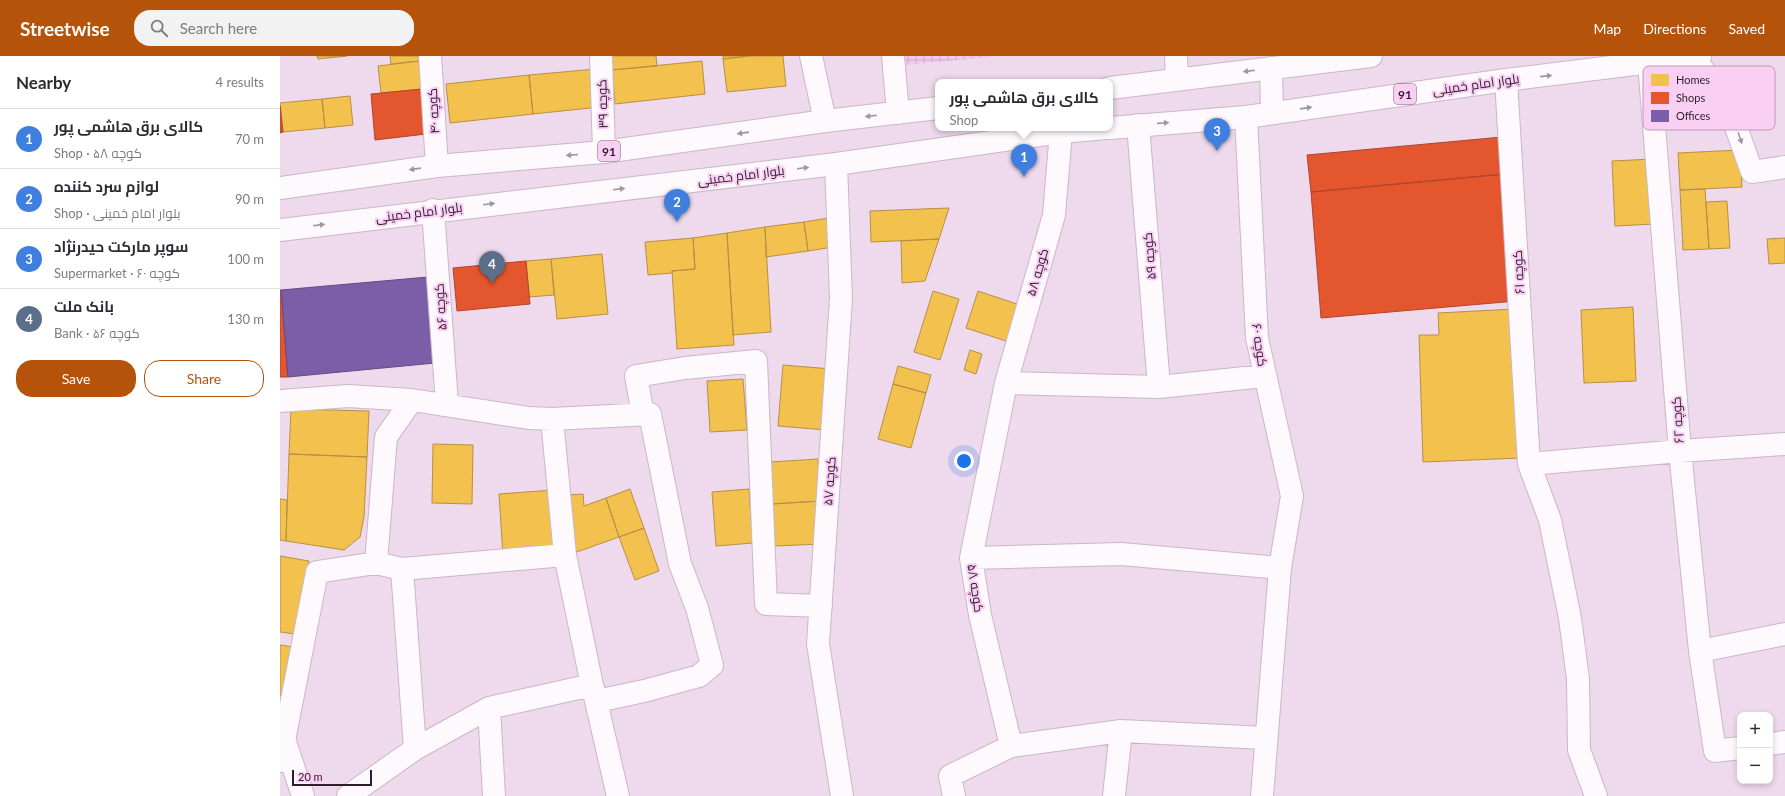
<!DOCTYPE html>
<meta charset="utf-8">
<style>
body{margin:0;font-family:Lato,Cairo,sans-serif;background:#f2f2f3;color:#2b2b33}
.controls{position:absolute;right:12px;bottom:12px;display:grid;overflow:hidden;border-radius:8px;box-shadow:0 2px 6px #0003}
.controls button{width:36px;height:36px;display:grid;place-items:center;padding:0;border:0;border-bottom:1px solid #e1e1e2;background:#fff;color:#2b2b33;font:20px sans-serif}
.scale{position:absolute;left:12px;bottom:10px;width:80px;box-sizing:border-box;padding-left:4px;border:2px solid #2f1c2d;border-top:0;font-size:11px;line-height:14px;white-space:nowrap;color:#2f1c2d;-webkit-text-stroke:3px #f9cff3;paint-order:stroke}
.you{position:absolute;left:684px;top:405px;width:14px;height:14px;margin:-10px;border:3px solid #fff;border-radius:50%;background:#1a73e8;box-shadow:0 0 0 6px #1a73e833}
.badge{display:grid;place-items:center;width:26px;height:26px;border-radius:50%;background:#b45309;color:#fff;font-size:13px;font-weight:700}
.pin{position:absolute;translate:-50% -33px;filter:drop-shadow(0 1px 2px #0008)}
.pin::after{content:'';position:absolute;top:21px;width:14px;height:12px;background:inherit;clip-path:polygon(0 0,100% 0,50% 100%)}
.popup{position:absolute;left:655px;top:23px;width:178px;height:52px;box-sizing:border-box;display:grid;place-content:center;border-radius:8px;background:#fff;filter:drop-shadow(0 1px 3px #0005);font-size:13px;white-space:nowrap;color:#7c7c81}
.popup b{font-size:15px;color:#2b2b33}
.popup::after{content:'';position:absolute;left:50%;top:100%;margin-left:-8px;border:8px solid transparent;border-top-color:#fff}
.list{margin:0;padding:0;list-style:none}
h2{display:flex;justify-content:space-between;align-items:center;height:52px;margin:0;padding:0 16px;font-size:17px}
h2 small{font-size:13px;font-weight:400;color:#7c7c81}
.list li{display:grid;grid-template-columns:26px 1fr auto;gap:12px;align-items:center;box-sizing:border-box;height:60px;padding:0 16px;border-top:1px solid #e1e1e2}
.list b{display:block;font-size:15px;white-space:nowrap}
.list p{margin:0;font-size:13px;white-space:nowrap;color:#7c7c81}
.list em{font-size:13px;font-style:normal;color:#7c7c81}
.actions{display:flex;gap:8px;padding:12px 16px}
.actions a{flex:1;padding:9px 0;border:1px solid #b45309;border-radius:16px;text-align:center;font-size:14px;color:#b45309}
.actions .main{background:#b45309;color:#fff}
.icon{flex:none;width:22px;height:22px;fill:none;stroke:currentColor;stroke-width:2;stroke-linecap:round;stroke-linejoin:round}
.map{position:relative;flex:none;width:1505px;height:740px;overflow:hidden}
header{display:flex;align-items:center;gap:24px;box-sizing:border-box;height:56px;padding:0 20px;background:#b45309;color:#fff}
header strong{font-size:19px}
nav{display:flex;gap:22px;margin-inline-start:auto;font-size:14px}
.search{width:280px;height:36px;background:#f2f2f3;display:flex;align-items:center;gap:10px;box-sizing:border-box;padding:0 14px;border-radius:16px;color:#7c7c81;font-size:15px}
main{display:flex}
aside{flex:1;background:#fff}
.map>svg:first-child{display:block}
</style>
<header>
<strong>Streetwise</strong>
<div class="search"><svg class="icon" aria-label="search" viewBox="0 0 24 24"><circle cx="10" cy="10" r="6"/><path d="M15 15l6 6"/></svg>Search here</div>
<nav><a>Map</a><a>Directions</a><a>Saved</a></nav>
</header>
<main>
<aside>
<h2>Nearby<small>4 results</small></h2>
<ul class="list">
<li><span class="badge" style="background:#3f7fe0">1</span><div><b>کالای برق هاشمی پور</b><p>Shop · کوچه ۵۸</p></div><em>70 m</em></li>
<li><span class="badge" style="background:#3f7fe0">2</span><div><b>لوازم سرد کننده</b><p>Shop · بلوار امام خمینی</p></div><em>90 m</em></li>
<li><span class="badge" style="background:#3f7fe0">3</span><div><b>سوپر مارکت حیدرنژاد</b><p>Supermarket · کوچه ۶۰</p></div><em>100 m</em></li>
<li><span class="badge" style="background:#5c6f8a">4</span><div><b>بانک ملت</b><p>Bank · کوچه ۵۶</p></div><em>130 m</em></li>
</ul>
<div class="actions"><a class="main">Save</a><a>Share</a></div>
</aside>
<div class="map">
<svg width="1505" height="740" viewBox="0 0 1505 740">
<defs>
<pattern id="industrial-grid" width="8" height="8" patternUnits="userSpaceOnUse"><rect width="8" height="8" fill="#f3c9ee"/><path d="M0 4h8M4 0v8" fill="none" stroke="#d1accc"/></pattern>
</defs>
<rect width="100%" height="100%" fill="#efd9ec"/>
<path fill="url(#industrial-grid)" d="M 624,0 L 718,0 L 625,9 Z"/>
<path fill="#f2c14e" stroke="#b89044" d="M 37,0 L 67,0 L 38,3 Z
M 110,0 L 138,0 L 139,5 L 111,8 Z
M 330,0 L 376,0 L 377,10 L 332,14 Z
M 443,0 L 469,0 L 443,3 Z
M 469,0 L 503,0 L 506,30 L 447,36 L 443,3 Z
M 139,5 L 142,33 L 101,37 L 98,10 Z
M 422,5 L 425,38 L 335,48 L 332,14 Z
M 316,13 L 320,51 L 253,58 L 249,19 Z
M 249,19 L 253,58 L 170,67 L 166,28 Z
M 70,40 L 73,69 L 45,72 L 42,43 Z
M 42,43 L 45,72 L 3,76 L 0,47 Z
M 1460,94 L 1462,131 L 1400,134 L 1398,97 Z
M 1372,103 L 1375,168 L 1335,170 L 1332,105 Z
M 1425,133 L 1429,193 L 1403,194 L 1400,134 Z
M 1447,145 L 1450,192 L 1429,193 L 1426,146 Z
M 669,152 L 659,183 L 591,186 L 590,155 Z
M 549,162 L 553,191 L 528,195 L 524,166 Z
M 524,166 L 528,195 L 486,201 L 485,171 Z
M 485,171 L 491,276 L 453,279 L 447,177 Z
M 447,177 L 454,289 L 397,293 L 392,215 L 415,213 L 413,182 Z
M 413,182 L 415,213 L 392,215 L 392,217 L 368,219 L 365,186 Z
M 1505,182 L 1505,207 L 1489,208 L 1487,183 Z
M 659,183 L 645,225 L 622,227 L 621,185 Z
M 322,198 L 328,258 L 277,263 L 271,203 Z
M 271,203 L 274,239 L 249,241 L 246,205 Z
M 653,235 L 679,243 L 660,304 L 634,296 Z
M 698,235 L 740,249 L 729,286 L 686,272 Z
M 1353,251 L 1356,325 L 1304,327 L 1301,254 Z
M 1235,253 L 1241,402 L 1143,406 L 1139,279 L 1159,279 L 1158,257 Z
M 690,294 L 702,298 L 696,318 L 684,314 Z
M 503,309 L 552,313 L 546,374 L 498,370 Z
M 618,310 L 651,319 L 646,337 L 613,328 Z
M 463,323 L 467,374 L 430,376 L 427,325 Z
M 613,328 L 646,337 L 631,392 L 598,383 Z
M 11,353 L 89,355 L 87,401 L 9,398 Z
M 153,388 L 193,389 L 192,448 L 152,447 Z
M 9,398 L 87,401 L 84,461 L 80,481 L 64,494 L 6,485 Z
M 538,403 L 540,445 L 492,448 L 490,406 Z
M 350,433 L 364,472 L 339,481 L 326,442 Z
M 469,433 L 473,487 L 436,490 L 432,436 Z
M 273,434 L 277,495 L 223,500 L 219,438 Z
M 303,438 L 304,450 L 326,442 L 339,481 L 294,497 L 287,439 Z
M 0,443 L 7,444 L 6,485 L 0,484 Z
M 540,445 L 543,488 L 494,490 L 492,448 Z
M 364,472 L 379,515 L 355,524 L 339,481 Z
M 0,500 L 29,505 L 15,578 L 0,576 Z
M 0,589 L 13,591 L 4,640 L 0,639 Z"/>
<path fill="#e4572e" stroke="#ae452e" d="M 142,33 L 146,78 L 95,84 L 91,38 Z
M 0,50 L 3,76 L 0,77 Z
M 1222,81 L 1225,118 L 1031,136 L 1027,99 Z
M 1225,118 L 1236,245 L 1041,262 L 1031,136 Z
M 246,205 L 250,248 L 177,255 L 173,212 Z
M 1,234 L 8,321 L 0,321 L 0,234 Z"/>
<path fill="#7b5ea7" stroke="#644a82" d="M 148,221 L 155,307 L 8,321 L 1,234 Z"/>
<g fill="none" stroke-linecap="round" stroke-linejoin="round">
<g stroke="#cab7c8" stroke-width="24">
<path id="minor" d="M 150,0 L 157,110
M 321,0 L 324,96
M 531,0 L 545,65
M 613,0 L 618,57
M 896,0 L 897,23
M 1413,1 L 1446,43 L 1472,116 L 1505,111
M 1369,7 L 1400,395 L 1420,595 L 1435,695 L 1460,692
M 1226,24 L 1249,408 L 1270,464 L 1290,562 L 1298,623 L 1299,694 L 1316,740
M 966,61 L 977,282 L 1012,440 L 1000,512 L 982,740
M 858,69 L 879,331
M 781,76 L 774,159 L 726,327 L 691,502 L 700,559 L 731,690 L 841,675 L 986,682
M 556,108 L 561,242 L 538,588 L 562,740
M 153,154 L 167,348
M 726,327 L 879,331 L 984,320
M 132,344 L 106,381 L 96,507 L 122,513 L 285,499
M 0,345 L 68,340 L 132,344 L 249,362 L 272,363 L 370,358 L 400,508 L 417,552 L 432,609 L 419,620 L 364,635 L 317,645
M 363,359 L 356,320 L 405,312 L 476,305 L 486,548 L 541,550
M 1249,408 L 1400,395 L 1505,388
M 691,502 L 841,498 L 1000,512
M 1420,595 L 1505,578
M 313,632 L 338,740
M 209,652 L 214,740
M 4,683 L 23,740
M 1490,688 L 1505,686
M 135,693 L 209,652 L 312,629 L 285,499 L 272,363
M 0,705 L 37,516 L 96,507
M 68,740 L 135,693 L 122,513
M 674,740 L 670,720 L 731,690
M 834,740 L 841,675"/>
</g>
<g stroke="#cab7c8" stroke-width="24">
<path id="major" d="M 991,12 L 992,57
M 830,32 L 1091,0
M 830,72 L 966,61 L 1226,24 L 1420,0
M 0,132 L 157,110 L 324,96 L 545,65 L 658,52
M 0,174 L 556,108 L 781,76 L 826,72"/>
</g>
<use href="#minor" stroke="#fdf9fc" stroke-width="22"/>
<use href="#major" stroke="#fdf9fc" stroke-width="22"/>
</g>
<defs><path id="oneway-solid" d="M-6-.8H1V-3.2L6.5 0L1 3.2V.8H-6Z"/></defs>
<g fill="#a0969f">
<use href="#oneway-solid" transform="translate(969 15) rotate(173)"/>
<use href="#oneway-solid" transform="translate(1266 20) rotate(-6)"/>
<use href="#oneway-solid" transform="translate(1026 52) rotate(-8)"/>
<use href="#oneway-solid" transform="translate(591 60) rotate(173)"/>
<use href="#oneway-solid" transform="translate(883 67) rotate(-4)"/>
<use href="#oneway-solid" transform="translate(463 77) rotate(172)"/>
<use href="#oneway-solid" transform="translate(1460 82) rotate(71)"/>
<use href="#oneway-solid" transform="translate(292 99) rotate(175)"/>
<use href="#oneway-solid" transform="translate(523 112) rotate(-7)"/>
<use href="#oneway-solid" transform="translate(135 113) rotate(172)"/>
<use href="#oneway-solid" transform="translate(339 133) rotate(-7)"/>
<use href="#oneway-solid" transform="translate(209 148) rotate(-7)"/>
<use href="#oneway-solid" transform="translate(39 169) rotate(-7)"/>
</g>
<g text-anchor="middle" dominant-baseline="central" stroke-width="4" stroke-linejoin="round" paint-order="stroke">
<g fill="#f9cff3" stroke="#6c5268" stroke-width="1">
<rect x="1114" y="28" width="22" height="20" rx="3"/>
<rect x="318" y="85" width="22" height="20" rx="3"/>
</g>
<g font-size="12" font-weight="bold" fill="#2f1c2d">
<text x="1125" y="38">91</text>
<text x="329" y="95">91</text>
</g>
<g font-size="13" fill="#2f1c2d" stroke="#f9cff3">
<text transform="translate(1196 28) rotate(-8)">بلوار امام خمینی</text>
<text transform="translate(322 48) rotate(-92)">کوچه ۳۹</text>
<text transform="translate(153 55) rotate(-93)">کوچه ۴۰</text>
<text transform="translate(461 119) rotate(-7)">بلوار امام خمینی</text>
<text transform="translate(139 156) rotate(-7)">بلوار امام خمینی</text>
<text transform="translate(869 200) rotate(-95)">کوچه ۵۹</text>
<text transform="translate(757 216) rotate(-74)">کوچه ۵۸</text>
<text transform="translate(1238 216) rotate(-93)">کوچه ۶۱</text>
<text transform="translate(160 251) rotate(-94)">کوچه ۵۶</text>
<text transform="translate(980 289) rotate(82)">کوچه ۶۰</text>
<text transform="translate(1397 364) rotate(-94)">کوچه ۶۲</text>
<text transform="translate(549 425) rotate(-86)">کوچه ۵۷</text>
<text transform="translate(696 532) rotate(81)">کوچه ۵۸</text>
</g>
</g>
<rect x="1363" y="10" width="132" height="64" rx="6" fill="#f9cff3" stroke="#bc99b8" stroke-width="1"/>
<rect x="1371" y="18" width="18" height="12" fill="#f2c14e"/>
<rect x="1371" y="36" width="18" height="12" fill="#e4572e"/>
<rect x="1371" y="54" width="18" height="12" fill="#7b5ea7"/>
<g font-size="11" fill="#2f1c2d">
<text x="1396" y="28">Homes</text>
<text x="1396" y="46">Shops</text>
<text x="1396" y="64">Offices</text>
</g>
</svg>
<div class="controls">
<button>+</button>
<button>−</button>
</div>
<div class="scale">20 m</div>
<div class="you"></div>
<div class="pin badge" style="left:744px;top:121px;background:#3f7fe0">1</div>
<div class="popup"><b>کالای برق هاشمی پور</b>Shop</div>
<div class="pin badge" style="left:397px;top:166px;background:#3f7fe0">2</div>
<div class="pin badge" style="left:937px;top:95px;background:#3f7fe0">3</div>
<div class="pin badge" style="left:212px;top:228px;background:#5c6f8a">4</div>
</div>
</main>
